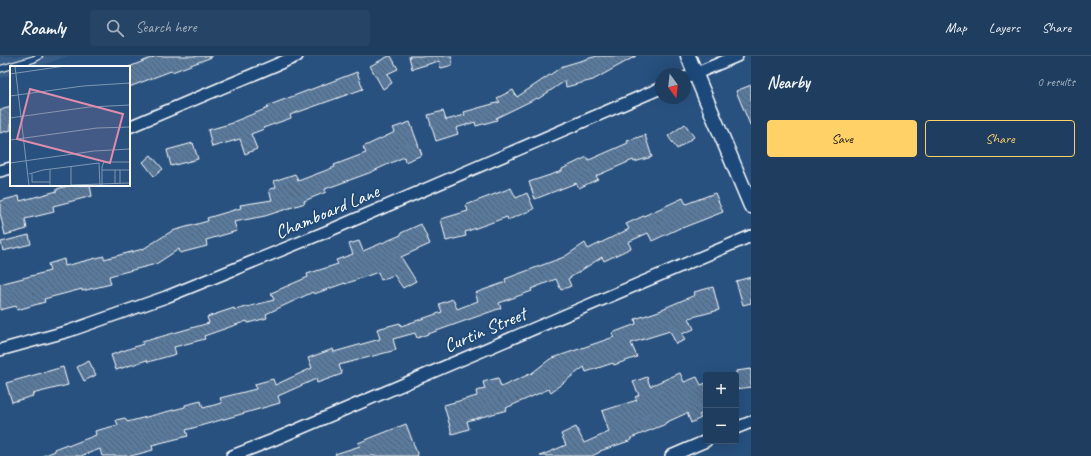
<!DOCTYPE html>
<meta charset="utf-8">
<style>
body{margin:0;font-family:Caveat,sans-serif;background:#264465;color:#f1f3f6}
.controls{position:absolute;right:12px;bottom:12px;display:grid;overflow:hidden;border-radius:4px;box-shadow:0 4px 16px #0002}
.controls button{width:36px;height:36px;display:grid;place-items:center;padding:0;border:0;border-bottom:1px solid #3c5674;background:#1e3d5f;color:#f1f3f6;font:20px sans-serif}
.compass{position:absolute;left:655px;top:12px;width:36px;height:36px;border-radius:50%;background:#1e3d5f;box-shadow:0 4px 16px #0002;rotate:165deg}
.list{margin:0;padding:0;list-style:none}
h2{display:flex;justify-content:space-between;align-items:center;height:52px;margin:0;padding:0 16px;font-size:17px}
h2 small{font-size:13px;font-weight:400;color:#a1aebd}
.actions{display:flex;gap:8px;padding:12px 16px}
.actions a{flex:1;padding:9px 0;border:1px solid #ffd166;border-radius:4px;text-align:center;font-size:14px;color:#ffd166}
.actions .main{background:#ffd166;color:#111}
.icon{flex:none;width:22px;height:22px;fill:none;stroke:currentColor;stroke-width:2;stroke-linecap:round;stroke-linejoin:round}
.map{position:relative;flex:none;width:751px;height:400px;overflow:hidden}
header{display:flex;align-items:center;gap:24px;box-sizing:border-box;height:56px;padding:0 20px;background:#1e3d5f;border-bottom:1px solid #3c5674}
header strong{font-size:19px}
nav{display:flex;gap:22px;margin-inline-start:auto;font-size:14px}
.search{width:280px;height:36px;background:#264465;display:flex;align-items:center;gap:10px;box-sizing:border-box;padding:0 14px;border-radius:4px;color:#a1aebd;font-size:15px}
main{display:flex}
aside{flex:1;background:#1e3d5f}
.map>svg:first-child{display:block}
</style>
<header>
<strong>Roamly</strong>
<div class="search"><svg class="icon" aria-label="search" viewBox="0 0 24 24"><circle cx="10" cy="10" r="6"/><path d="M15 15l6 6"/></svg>Search here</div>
<nav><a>Map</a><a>Layers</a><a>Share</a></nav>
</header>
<main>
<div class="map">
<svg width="751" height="400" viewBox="0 0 751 400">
<defs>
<pattern id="building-back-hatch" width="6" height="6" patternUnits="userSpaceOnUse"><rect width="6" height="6" fill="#5a7a9d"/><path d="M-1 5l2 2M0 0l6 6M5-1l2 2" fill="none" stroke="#536374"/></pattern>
</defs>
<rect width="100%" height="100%" fill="#28517f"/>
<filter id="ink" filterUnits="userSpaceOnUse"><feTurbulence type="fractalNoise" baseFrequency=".025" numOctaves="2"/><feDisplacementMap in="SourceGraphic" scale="8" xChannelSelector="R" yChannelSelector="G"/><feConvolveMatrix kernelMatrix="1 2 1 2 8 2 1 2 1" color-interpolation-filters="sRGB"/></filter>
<g filter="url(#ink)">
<path fill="#375d88" d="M 0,0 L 68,0 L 37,11 L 11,11 L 11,19 L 0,22 Z"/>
<path fill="url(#building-back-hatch)" stroke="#fff" d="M 156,0 L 212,0 L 212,1 L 172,16 L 171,15 L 129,31 L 129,11 Z
M 389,0 L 391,0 L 398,13 L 387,18 L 392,27 L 383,33 L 370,10 Z
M 409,0 L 451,0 L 453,9 L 441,12 L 439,5 L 412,13 Z
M 597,0 L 636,0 L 593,24 L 566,31 L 565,25 L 538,43 L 537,42 L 496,62 L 497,64 L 476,70 L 475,66 L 456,72 L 458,78 L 436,85 L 428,59 L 443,55 L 446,64 L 465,59 L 464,56 L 500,46 L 497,42 L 513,34 L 517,41 L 563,10 Z
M 357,16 L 363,33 L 290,59 L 291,62 L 263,72 L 264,73 L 251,78 L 257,93 L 245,98 L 240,83 L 212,91 L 208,74 L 233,67 L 233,66 L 268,52 L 267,50 Z
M 751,29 L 751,71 L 736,35 Z
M 11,51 L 11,74 L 0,77 L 0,54 Z
M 410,66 L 422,99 L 405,106 L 404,101 L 369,117 L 325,133 L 326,136 L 304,145 L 305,147 L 265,160 L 234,166 L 237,175 L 206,184 L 207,190 L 180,197 L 179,193 L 156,208 L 109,220 L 111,228 L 82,235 L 82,233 L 44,243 L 45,246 L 17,254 L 16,250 L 0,254 L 0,228 L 50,215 L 48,208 L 64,203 L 65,210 L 104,200 L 104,203 L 143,193 L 172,175 L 208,165 L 207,162 L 241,152 L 240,149 L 272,144 L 269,134 L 276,131 L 274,125 L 295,118 L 298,125 L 335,111 L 334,109 L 366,97 L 363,91 L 395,76 L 393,72 Z
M 685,68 L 694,81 L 677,93 L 668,80 Z
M 645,79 L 652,101 L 634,106 L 633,104 L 596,120 L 598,123 L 579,132 L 576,127 L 535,143 L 529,126 L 562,115 L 562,113 L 587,101 L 589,104 L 628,87 L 627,85 Z
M 193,87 L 198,103 L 171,110 L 167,94 Z
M 151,99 L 163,113 L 154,120 L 143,106 Z
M 71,129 L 90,129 L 92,140 L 53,150 L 54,156 L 25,163 L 27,173 L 5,179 L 0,157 L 0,145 L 19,140 L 20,145 L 57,135 L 57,133 Z
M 511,132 L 516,142 L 527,137 L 534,153 L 508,164 L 507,161 L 465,176 L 466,180 L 446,185 L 441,163 L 468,155 L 466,149 Z
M 715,137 L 723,156 L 682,172 L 682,171 L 652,185 L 648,177 L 628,186 L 631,192 L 604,205 L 602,201 L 568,223 L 571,230 L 561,234 L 556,223 L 531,233 L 532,235 L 499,247 L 501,252 L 417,282 L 415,277 L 393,283 L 396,294 L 339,309 L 342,318 L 317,327 L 316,323 L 278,340 L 280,347 L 186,374 L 188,380 L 152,389 L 153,394 L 131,400 L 102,400 L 100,393 L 81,400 L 43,400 L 55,395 L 54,393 L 67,388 L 68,390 L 96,379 L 95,375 L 118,369 L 116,364 L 125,362 L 127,366 L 185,351 L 185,349 L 201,345 L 203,352 L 222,347 L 220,342 L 256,333 L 255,328 L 273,323 L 275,329 L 312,312 L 308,302 L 333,293 L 334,296 L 380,283 L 377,273 L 400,267 L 401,270 L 442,256 L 439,248 L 453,243 L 457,253 L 478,245 L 475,237 L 506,226 L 505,223 L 564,201 L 585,187 L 588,193 L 629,173 L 626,168 L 683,142 L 686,148 Z
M 421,168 L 430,188 L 401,201 L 416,225 L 403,232 L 394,219 L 381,224 L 378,216 L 345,228 L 345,227 L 314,238 L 313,236 L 266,258 L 267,262 L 248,267 L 247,265 L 204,280 L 205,283 L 174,291 L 176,298 L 148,306 L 147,304 L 116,314 L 111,299 L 143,288 L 142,286 L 209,267 L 207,261 L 234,252 L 235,254 L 274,244 L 271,237 L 308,221 L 307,218 L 338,208 L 336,204 L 353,198 L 349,188 L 359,185 L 363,195 L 401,179 L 401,177 Z
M 29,179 L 31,188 L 3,195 L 1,186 Z
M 751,221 L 751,247 L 743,249 L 736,225 Z
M 713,231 L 719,254 L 689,262 L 694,273 L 682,278 L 685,284 L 676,288 L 670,275 L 631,287 L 637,301 L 614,309 L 613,307 L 586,316 L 584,311 L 551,336 L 549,333 L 506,352 L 507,354 L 467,365 L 469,373 L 452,378 L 444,349 L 477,340 L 476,335 L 485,333 L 483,326 L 498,322 L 501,331 L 532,317 L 550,303 L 614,281 L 612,277 L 636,268 L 635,263 L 662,254 L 662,253 L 695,239 L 694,236 Z
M 89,305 L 96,319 L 84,325 L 77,311 Z
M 63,311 L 68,329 L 32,338 L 33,340 L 12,346 L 6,327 Z
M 751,313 L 751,331 L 736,333 L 736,315 Z
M 680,317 L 684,326 L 697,321 L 701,329 L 706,327 L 706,356 L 699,359 L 701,362 L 691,367 L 687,357 L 665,367 L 666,368 L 631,382 L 632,384 L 600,395 L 600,396 L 592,400 L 540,400 L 566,389 L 561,378 L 576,371 L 584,387 L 609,376 L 602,355 L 637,344 L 635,341 L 639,339 L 633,326 L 647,321 L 650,330 Z
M 406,368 L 418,400 L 336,400 L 335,398 L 360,390 L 358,387 Z"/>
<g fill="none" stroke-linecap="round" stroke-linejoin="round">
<g stroke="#fff" stroke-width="8">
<path id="service" d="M 0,13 L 34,3 L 39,0"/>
</g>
<g stroke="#fff" stroke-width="14">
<path id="minor" d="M 685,22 L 737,0
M 129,71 L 297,0
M 0,115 L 11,112
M 0,294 L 69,275 L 166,241 L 333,173 L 661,32
M 736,372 L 751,366
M 232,400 L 273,384 L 751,180
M 671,400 L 706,385"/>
</g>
<g stroke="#fff" stroke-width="17">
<path id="tertiary" d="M 688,0 L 751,150"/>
</g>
<use href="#service" stroke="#1f4a7a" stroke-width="5.5"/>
<use href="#minor" stroke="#1f4a7a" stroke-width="11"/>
<use href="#tertiary" stroke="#1f4a7a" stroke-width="14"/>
</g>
</g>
<g text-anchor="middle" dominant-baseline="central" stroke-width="4" stroke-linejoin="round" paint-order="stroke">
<g font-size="19" fill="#fff" stroke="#1f4a7a">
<text transform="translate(327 156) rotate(-23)">Chamboard Lane</text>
<text transform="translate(485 274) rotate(-23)">Curtin Street</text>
</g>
</g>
<g transform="translate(10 10)">
<rect width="120" height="120" fill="#28517f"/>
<path fill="none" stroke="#7e97b2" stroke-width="1" d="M 5,0 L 19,120M 0,8 L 55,0M 0,30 L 73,20 L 120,17M 0,52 L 79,41 L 120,39M 0,74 L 87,62 L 120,61M 0,97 L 84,85 L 120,83M 61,100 L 61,119M 40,103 L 40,120M 92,104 L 119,104M 105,104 L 105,118M 110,104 L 110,118M 19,108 L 33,104 L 89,97 L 90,120M 22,108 L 22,116 L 40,116M 61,119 L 119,117M 92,119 L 92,101 L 94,96 L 120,96"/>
<path fill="#e08cad" fill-opacity="0.15" stroke="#e08cad" stroke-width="2" d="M 20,23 L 113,48 L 100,97 L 7,73 Z"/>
<rect width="120" height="120" fill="none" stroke="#fff" stroke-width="2"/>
</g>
</svg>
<div class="controls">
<button>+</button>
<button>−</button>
</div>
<svg class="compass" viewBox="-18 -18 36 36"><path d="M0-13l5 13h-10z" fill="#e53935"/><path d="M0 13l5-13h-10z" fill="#a1aebd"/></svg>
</div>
<aside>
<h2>Nearby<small>0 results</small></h2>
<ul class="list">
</ul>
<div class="actions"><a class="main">Save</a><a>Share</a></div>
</aside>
</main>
